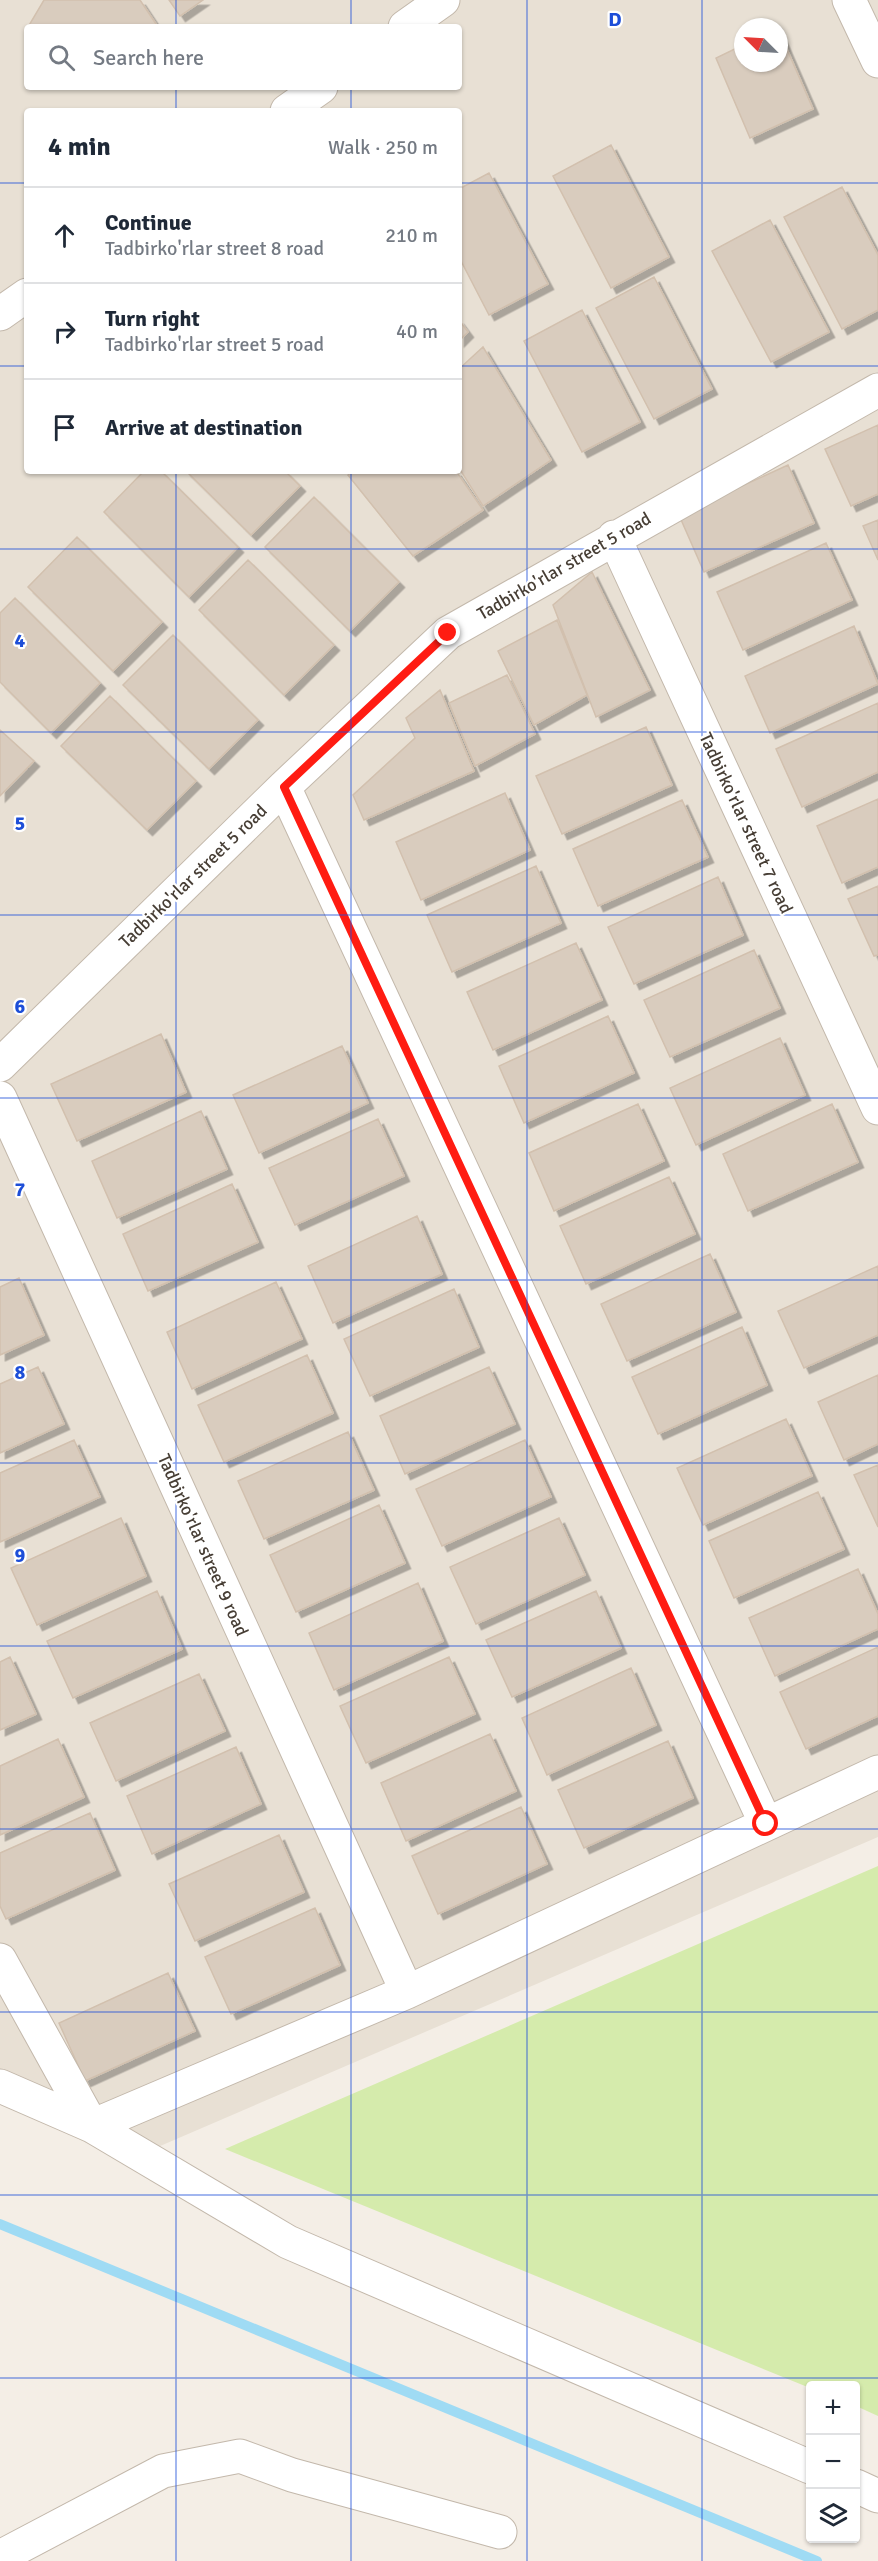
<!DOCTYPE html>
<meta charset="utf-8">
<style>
body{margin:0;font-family:Signika,sans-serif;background:#f6f6f7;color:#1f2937}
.controls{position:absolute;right:18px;bottom:18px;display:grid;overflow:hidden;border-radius:6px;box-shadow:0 2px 4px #0004}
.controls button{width:54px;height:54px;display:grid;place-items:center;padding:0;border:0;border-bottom:2px solid #e0e1e3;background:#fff;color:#1f2937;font:30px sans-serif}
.compass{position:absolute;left:734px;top:18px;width:54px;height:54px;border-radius:50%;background:#fff;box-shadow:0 2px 4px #0004;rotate:294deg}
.stop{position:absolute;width:18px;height:18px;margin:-14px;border:4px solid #ff1c12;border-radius:50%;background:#fff}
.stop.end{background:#ff1c12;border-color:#fff;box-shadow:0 2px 6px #0008}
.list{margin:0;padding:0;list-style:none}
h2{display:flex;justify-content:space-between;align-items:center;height:78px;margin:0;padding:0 24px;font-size:26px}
h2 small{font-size:20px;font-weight:400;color:#747a83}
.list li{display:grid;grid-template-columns:39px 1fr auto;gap:18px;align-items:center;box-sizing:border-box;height:96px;padding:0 24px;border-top:2px solid #e0e1e3}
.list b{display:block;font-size:22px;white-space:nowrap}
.list p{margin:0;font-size:20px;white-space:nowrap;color:#747a83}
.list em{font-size:20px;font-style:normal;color:#747a83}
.icon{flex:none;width:33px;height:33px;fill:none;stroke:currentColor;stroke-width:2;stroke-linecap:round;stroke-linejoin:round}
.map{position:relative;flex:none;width:878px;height:2561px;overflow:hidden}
.search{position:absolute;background:#fff;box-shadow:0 2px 4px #0004;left:24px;top:24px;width:438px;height:66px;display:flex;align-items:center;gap:15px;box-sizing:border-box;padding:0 21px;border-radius:6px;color:#747a83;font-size:22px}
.panel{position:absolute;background:#fff;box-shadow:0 2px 4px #0004;left:24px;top:108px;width:438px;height:366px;border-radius:6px}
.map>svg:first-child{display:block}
</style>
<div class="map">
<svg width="878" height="2561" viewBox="0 0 878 2561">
<defs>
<filter id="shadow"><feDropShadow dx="5.5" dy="5.5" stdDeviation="0" flood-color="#0004"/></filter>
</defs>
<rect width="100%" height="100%" fill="#f4eee6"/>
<path fill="#e8e0d4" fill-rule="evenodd" d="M 0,0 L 878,0 L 878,1837 L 123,2162 L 0,2098 ZM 27,27 L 459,27 L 459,87 L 27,87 ZM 743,27 L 779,27 L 779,63 L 743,63 ZM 27,111 L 459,111 L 459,471 L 27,471 Z"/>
<path fill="#d5ebac" d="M 878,1866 L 878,2416 L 856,2406 L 856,2386 L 810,2386 L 810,2388 L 225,2149 Z"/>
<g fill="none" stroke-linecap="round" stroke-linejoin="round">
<path stroke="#9fdbf4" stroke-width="10" d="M 0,2224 L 817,2561"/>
</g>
<path fill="#d9ccbe" stroke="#d2c0ae" stroke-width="1.5" filter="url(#shadow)" d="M 44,0 L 140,0 L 158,27 L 28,27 Z
M 169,0 L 203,0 L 180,16 Z
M 779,31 L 813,109 L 750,138 L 716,58 L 743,45 L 743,63 L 779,63 Z
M 611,145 L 669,257 L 611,288 L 553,176 Z
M 489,173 L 548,284 L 489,315 L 459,257 L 459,189 Z
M 842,187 L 878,255 L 878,310 L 842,329 L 784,217 Z
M 770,220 L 829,332 L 771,362 L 712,251 Z
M 654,277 L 712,389 L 654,419 L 596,308 Z
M 582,310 L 640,422 L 582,452 L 524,341 Z
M 459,320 L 468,332 L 459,341 Z
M 483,347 L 551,460 L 483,506 L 459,468 L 459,369 Z
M 878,425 L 878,494 L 851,506 L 825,449 Z
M 788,465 L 814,523 L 704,572 L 679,515 Z
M 144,471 L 161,471 L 238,547 L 189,597 L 104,512 Z
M 186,471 L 285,471 L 300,486 L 251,535 Z
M 353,471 L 456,471 L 483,510 L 413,556 L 348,475 Z
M 314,497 L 399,582 L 350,631 L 265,547 Z
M 878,520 L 878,560 L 863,526 Z
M 77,537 L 162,622 L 113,671 L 28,587 Z
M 826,543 L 852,600 L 743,650 L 717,592 Z
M 248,560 L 334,645 L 284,695 L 199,610 Z
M 592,572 L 650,690 L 596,717 L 553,605 Z
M 15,598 L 100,683 L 51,733 L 0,682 L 0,613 Z
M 557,620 L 587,695 L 534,725 L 498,651 Z
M 854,626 L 878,684 L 770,733 L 745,676 Z
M 173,635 L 258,720 L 209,769 L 123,685 Z
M 507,675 L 535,734 L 475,766 L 449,703 Z
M 440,690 L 474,771 L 364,820 L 353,795 L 415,738 L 406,718 Z
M 110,696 L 196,781 L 147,830 L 61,746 Z
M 878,703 L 878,772 L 802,807 L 776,749 Z
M 646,727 L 672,785 L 562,834 L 536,776 Z
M 0,730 L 34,761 L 0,796 Z
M 505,793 L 530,850 L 421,900 L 396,842 Z
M 878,799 L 878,867 L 842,883 L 817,826 Z
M 682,800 L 708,857 L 598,906 L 573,849 Z
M 536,866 L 561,923 L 452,972 L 427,915 Z
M 718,877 L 743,935 L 634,984 L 608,927 Z
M 878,886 L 878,955 L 874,956 L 848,899 Z
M 576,943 L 602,1000 L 493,1050 L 467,992 Z
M 754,950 L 780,1008 L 670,1057 L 644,1000 Z
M 608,1016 L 634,1073 L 524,1123 L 499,1066 Z
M 161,1034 L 186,1092 L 77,1141 L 51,1084 Z
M 780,1038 L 805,1095 L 696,1145 L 670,1088 Z
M 342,1046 L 368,1103 L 259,1153 L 233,1095 Z
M 638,1104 L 664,1161 L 554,1211 L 529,1153 Z
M 832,1104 L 858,1162 L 748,1211 L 723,1154 Z
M 201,1111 L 227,1169 L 117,1218 L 92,1161 Z
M 378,1119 L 404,1176 L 295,1225 L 269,1168 Z
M 669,1177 L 695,1234 L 586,1284 L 560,1226 Z
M 232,1184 L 258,1242 L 148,1291 L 123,1234 Z
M 417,1216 L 442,1274 L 333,1323 L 308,1266 Z
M 710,1254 L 736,1312 L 627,1361 L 601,1304 Z
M 878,1266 L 878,1335 L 804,1368 L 778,1311 Z
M 19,1278 L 44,1335 L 0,1355 L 0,1287 Z
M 276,1282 L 302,1339 L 192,1389 L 167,1332 Z
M 454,1289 L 479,1347 L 370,1396 L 344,1339 Z
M 742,1327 L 767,1385 L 658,1434 L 632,1377 Z
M 307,1355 L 333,1413 L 224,1462 L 198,1405 Z
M 38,1367 L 64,1424 L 0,1453 L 0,1384 Z
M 489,1367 L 515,1424 L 405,1474 L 380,1416 Z
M 878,1375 L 878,1444 L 844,1460 L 818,1402 Z
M 786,1419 L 812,1476 L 703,1525 L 677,1468 Z
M 348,1432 L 374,1490 L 264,1539 L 238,1481 Z
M 74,1440 L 100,1497 L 0,1542 L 0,1473 Z
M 525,1440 L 551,1497 L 442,1546 L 416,1489 Z
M 878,1465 L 878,1527 L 854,1475 Z
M 818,1492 L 844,1549 L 734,1598 L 709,1541 Z
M 379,1505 L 405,1563 L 296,1612 L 270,1555 Z
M 121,1518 L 146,1576 L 37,1625 L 11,1568 Z
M 559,1518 L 585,1575 L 476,1624 L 450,1567 Z
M 858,1569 L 878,1614 L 878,1629 L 775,1676 L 749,1618 Z
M 418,1583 L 443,1641 L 334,1690 L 309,1633 Z
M 157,1591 L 182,1649 L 73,1698 L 47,1641 Z
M 596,1591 L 621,1648 L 512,1697 L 486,1640 Z
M 878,1647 L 878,1716 L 806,1749 L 780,1692 Z
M 10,1657 L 36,1714 L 0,1730 L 0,1662 Z
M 449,1657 L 475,1714 L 366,1763 L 340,1706 Z
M 631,1668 L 656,1725 L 547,1775 L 522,1718 Z
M 199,1674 L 225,1731 L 116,1781 L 90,1723 Z
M 490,1734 L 516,1791 L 406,1841 L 381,1783 Z
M 58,1739 L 84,1797 L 0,1835 L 0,1766 Z
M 668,1741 L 693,1798 L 584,1848 L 558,1790 Z
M 236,1747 L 261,1804 L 152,1854 L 127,1796 Z
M 521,1807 L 547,1864 L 438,1914 L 412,1856 Z
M 90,1813 L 115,1870 L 6,1919 L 0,1906 L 0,1853 Z
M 279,1835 L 304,1892 L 195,1941 L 169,1884 Z
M 315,1908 L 340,1965 L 231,2014 L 205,1957 Z
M 168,1973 L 195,2031 L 85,2081 L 59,2023 Z"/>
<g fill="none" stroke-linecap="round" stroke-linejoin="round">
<g stroke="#c3b8ab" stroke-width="35">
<path id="minor" d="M 849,0 L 878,61
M 405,27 L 443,0
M 287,111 L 321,87
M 0,314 L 27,295
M 614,537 L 878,1108
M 284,787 L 766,1824
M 0,1065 L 284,787 L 448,633 L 878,390
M 0,1098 L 407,1992
M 0,1960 L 92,2126 L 0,2086
M 92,2126 L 407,1992 L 878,1772
M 92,2126 L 288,2242 L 810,2467
M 856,2486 L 878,2496
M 0,2557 L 163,2471 L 240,2456 L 292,2475 L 500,2532"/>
</g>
<use href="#minor" stroke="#fff" stroke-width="33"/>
</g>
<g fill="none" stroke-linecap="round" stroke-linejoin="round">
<path stroke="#ff1c12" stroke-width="8" d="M 448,633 L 284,787 L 766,1824"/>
</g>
<path fill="none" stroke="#1d4ed8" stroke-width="1.5" stroke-opacity="0.55" d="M 176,0 L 176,27M 351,0 L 351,27M 527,0 L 527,2561M 702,0 L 702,2561M 176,87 L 176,111M 351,87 L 351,111M 0,183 L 27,183M 459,183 L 878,183M 0,366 L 27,366M 459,366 L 878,366M 176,471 L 176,2561M 351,471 L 351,2561M 0,549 L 878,549M 0,732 L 878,732M 0,915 L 878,915M 0,1098 L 878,1098M 0,1280 L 878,1280M 0,1463 L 878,1463M 0,1646 L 878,1646M 0,1829 L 878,1829M 0,2012 L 878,2012M 0,2195 L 878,2195M 0,2378 L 878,2378"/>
<g text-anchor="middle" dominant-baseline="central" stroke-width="4.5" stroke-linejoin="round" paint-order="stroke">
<g font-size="18" fill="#473e35" stroke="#fff">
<text transform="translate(564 566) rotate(-30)">Tadbirko'rlar street 5 road</text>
<text transform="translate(746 823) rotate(65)">Tadbirko'rlar street 7 road</text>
<text transform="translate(193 876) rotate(-44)">Tadbirko'rlar street 5 road</text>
<text transform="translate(203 1545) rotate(66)">Tadbirko'rlar street 9 road</text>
</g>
</g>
<g font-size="20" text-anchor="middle" font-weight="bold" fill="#1d4ed8" stroke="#fff" stroke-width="4.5" stroke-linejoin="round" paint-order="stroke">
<text x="615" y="26">D</text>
<text x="20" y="647">4</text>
<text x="20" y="830">5</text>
<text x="20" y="1013">6</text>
<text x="20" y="1196">7</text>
<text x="20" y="1379">8</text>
<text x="20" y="1562">9</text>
</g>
</svg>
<div class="controls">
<button>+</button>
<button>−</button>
<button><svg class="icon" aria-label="layers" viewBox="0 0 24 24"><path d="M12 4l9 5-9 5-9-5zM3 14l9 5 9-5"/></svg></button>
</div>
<svg class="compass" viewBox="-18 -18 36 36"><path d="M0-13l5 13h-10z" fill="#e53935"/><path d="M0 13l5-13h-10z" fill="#747a83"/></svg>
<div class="stop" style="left:766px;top:1824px"></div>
<div class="stop end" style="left:448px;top:633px"></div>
<div class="search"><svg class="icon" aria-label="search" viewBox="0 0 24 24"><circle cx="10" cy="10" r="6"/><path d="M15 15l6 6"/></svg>Search here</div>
<section class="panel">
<h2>4 min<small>Walk · 250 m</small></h2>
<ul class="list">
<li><svg class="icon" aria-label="ahead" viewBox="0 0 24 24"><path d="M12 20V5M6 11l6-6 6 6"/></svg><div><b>Continue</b><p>Tadbirko'rlar street 8 road</p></div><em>210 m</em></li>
<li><svg class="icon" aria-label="right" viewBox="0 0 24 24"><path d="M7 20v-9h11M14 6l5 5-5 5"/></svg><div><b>Turn right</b><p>Tadbirko'rlar street 5 road</p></div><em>40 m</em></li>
<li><svg class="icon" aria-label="arrive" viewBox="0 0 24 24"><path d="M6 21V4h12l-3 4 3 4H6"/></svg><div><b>Arrive at destination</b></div></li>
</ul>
</section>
</div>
